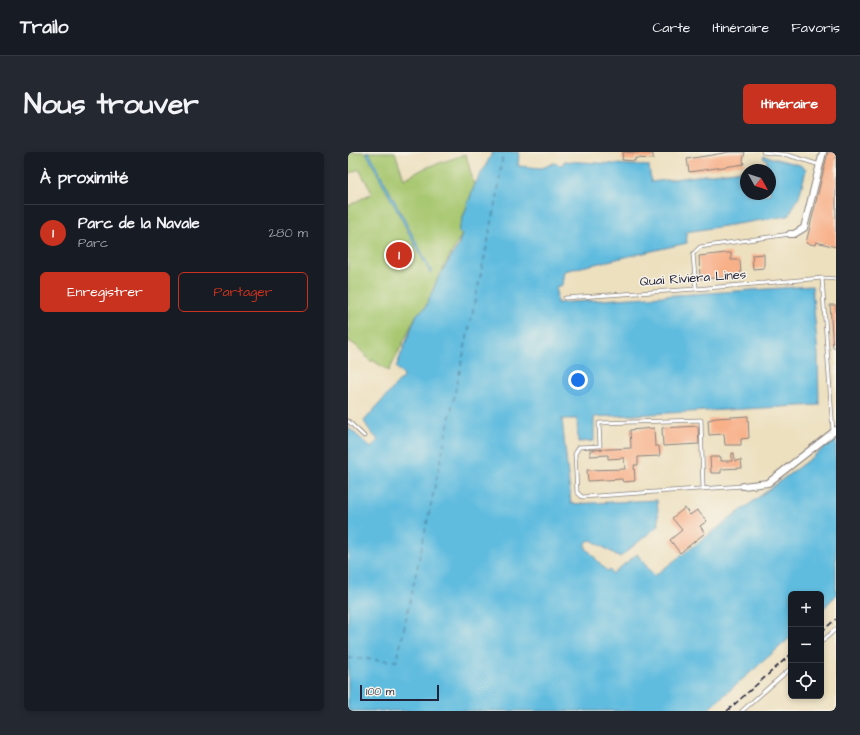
<!DOCTYPE html>
<html lang="fr">
<meta charset="utf-8">
<style>
body{margin:0;font-family:"Architects Daughter",sans-serif;background:#242831;color:#f1f3f6}
.controls{position:absolute;right:12px;bottom:12px;display:grid;overflow:hidden;border-radius:6px;box-shadow:0 2px 6px #0003}
.controls button{width:36px;height:36px;display:grid;place-items:center;padding:0;border:0;border-bottom:1px solid #363941;background:#171b24;color:#f1f3f6;font:20px sans-serif}
.compass{position:absolute;left:392px;top:12px;width:36px;height:36px;border-radius:50%;background:#171b24;box-shadow:0 2px 6px #0003;rotate:129deg}
.scale{position:absolute;left:12px;bottom:10px;width:79px;box-sizing:border-box;padding-left:4px;border:2px solid #22223b;border-top:0;font-size:11px;line-height:14px;white-space:nowrap;color:#22223b;-webkit-text-stroke:3px #f7f3e8;paint-order:stroke}
.you{position:absolute;left:230px;top:228px;width:14px;height:14px;margin:-10px;border:3px solid #fff;border-radius:50%;background:#1a73e8;box-shadow:0 0 0 6px #1a73e833}
.badge{display:grid;place-items:center;width:26px;height:26px;border-radius:50%;background:#c8321e;color:#fff;font-size:13px;font-weight:700}
.pin{position:absolute;translate:-50% -50%;border:2px solid #fff;box-shadow:0 1px 4px #0006}
.list{margin:0;padding:0;list-style:none}
h2{display:flex;justify-content:space-between;align-items:center;height:52px;margin:0;padding:0 16px;font-size:17px}
h2 small{font-size:13px;font-weight:400;color:#9ea1a6}
.list li{display:grid;grid-template-columns:26px 1fr auto;gap:12px;align-items:center;box-sizing:border-box;height:56px;padding:0 16px;border-top:1px solid #363941}
.list b{display:block;font-size:15px;white-space:nowrap}
.list p{margin:0;font-size:13px;white-space:nowrap;color:#9ea1a6}
.list em{font-size:13px;font-style:normal;color:#9ea1a6}
.actions{display:flex;gap:8px;padding:12px 16px}
.actions a{flex:1;padding:9px 0;border:1px solid #c8321e;border-radius:6px;text-align:center;font-size:14px;color:#c8321e}
.actions .main{background:#c8321e;color:#fff}
.icon{flex:none;width:22px;height:22px;fill:none;stroke:currentColor;stroke-width:2;stroke-linecap:round;stroke-linejoin:round}
.map{position:relative;flex:none;width:488px;height:559px;overflow:hidden;border-radius:6px}
header{display:flex;align-items:center;gap:24px;box-sizing:border-box;height:56px;padding:0 20px;background:#171b24;border-bottom:1px solid #363941}
header strong{font-size:19px}
nav{display:flex;gap:22px;margin-inline-start:auto;font-size:14px}
.intro{display:flex;align-items:center;justify-content:space-between;box-sizing:border-box;height:96px;padding:0 24px}
h1{margin:0;font-size:28px}
.button{padding:10px 18px;border-radius:6px;background:#c8321e;color:#fff;font-size:14px;font-weight:700}
main{display:flex;gap:24px;padding:0 24px}
aside{flex:1;background:#171b24;border-radius:6px;box-shadow:0 2px 6px #0003}
.map>svg:first-child{display:block}
</style>
<header>
<strong>Trailo</strong>
<nav><a>Carte</a><a>Itinéraire</a><a>Favoris</a></nav>
</header>
<div class="intro"><h1>Nous trouver</h1><a class="button">Itinéraire</a></div>
<main>
<aside>
<h2>À proximité<small></small></h2>
<ul class="list">
<li><span class="badge">1</span><div><b>Parc de la Navale</b><p>Parc</p></div><em>280 m</em></li>
</ul>
<div class="actions"><a class="main">Enregistrer</a><a>Partager</a></div>
</aside>
<div class="map">
<svg width="488" height="559" viewBox="0 0 488 559">
<rect width="100%" height="100%" fill="#f7f3e8"/>
<filter id="ink" filterUnits="userSpaceOnUse"><feTurbulence type="fractalNoise" baseFrequency=".025" numOctaves="2"/><feDisplacementMap in="SourceGraphic" scale="8" xChannelSelector="R" yChannelSelector="G"/><feConvolveMatrix kernelMatrix="1 2 1 2 8 2 1 2 1" color-interpolation-filters="sRGB"/></filter>
<filter id="wash" filterUnits="userSpaceOnUse"><feTurbulence type="fractalNoise" baseFrequency=".012" numOctaves="4" result="noise"/><feDisplacementMap in="SourceGraphic" scale="16" xChannelSelector="R" yChannelSelector="G"/><feGaussianBlur stdDeviation="0.9" result="paint"/><feColorMatrix in="noise" values="0 0 0 0 0 0 0 0 0 0 0 0 0 0 0 0 0 1.4 0 .05"/><feComposite in="paint" operator="in"/></filter>
<g filter="url(#wash)">
<rect width="100%" height="100%" fill="#ede0bf"/>
<path fill="#a7c76f" stroke="#647455" d="M 0,0 L 47,0 L 56,27 L 77,16 L 118,2 L 126,34 L 110,80 L 114,82 L 91,124 L 77,156 L 69,162 L 41,219 L 24,208 L 23,210 C 16,203 9,192 0,189 L 0,54 L 24,41 L 11,17 L 0,22 Z"/>
<path fill="#61bcdf" stroke="#426f8d" fill-rule="evenodd" d="M 18,0 L 21,0 L 84,120 L 82,121 Z
M 145,0 L 171,0 L 170,14 L 194,16 L 206,11 L 213,13 L 216,11 L 216,9 L 301,14 L 303,30 L 418,15 L 419,8 L 415,6 L 416,4 L 452,13 L 458,18 L 451,45 L 440,64 L 338,80 L 339,91 L 216,119 L 214,133 L 208,135 L 209,151 L 464,134 L 470,203 L 471,253 L 246,265 L 246,289 L 230,290 L 229,267 L 214,267 L 223,352 L 309,348 L 311,373 L 272,405 L 243,388 C 239,389 237,391 238,396 L 259,419 L 262,418 L 264,422 L 289,402 L 306,424 L 488,287 L 488,443 L 473,459 L 473,442 L 443,442 L 443,485 L 358,559 L 0,559 L 0,275 L 23,296 L 30,288 L 22,279 L 16,269 L 56,224 L 48,215 L 69,162 L 77,156 L 91,124 L 110,94 L 114,82 L 110,80 L 126,34 ZM 398,18 L 422,18 L 422,42 L 398,42 Z"/>
<g fill="none" stroke-linecap="round" stroke-linejoin="round">
<path stroke="#385874" stroke-width="1" stroke-dasharray="5 4" stroke-linecap="butt" d="M 0,506 L 49,509 L 149,47 L 155,0"/>
</g>
<g id="blocks">
<path fill="#f8b089" d="M 275,0 L 288,1 L 293,0 L 293,1 L 305,2 L 305,7 L 287,6 L 287,9 L 274,8 Z
M 382,0 L 397,0 L 395,8 L 396,12 L 341,20 L 339,7 Z
M 480,0 L 488,0 L 488,95 L 468,90 L 467,93 L 458,91 Z
M 378,101 L 383,101 L 383,108 L 392,108 L 393,123 L 385,123 L 385,124 L 380,125 L 352,127 L 351,104 Z
M 416,102 L 416,116 L 405,117 L 404,103 Z
M 482,153 L 488,153 L 488,196 L 485,196 Z
M 400,264 L 401,286 L 393,287 L 393,293 L 377,293 L 376,282 L 361,283 L 360,268 L 368,266 Z
M 350,274 L 351,292 L 315,294 L 314,276 Z
M 306,276 L 307,294 L 311,294 L 312,304 L 290,305 L 290,313 L 286,313 L 287,329 L 275,330 L 274,327 L 240,329 L 239,318 L 277,317 L 276,306 L 260,307 L 260,303 L 242,304 L 242,298 L 283,296 L 282,278 Z
M 384,301 L 386,301 L 387,309 L 393,308 L 394,316 L 373,317 L 373,321 L 363,321 L 362,305 L 373,305 L 373,309 L 384,309 Z
M 337,356 L 342,363 L 349,358 L 359,369 L 352,374 L 357,381 L 332,401 L 322,388 L 334,378 L 324,366 Z"/>
</g>
</g>
<g filter="url(#ink)">
<use href="#blocks" fill-opacity="0" stroke="#88817d" stroke-width="1"/>
<g fill="none" stroke-linecap="round" stroke-linejoin="round">
<g stroke="#88817d" stroke-width="4.5">
<path id="service" d="M 415,0 L 440,3 L 472,13
M 474,126 L 485,280
M 348,137 L 345,102 L 352,95 L 442,82
M 217,146 L 348,137 L 474,126 L 488,127
M 0,269 L 16,284
M 355,337 L 353,268 L 251,271 L 252,294 L 231,295 L 227,302 L 229,340 L 234,345 L 395,334
M 473,490 L 488,477
M 394,559 L 443,516"/>
</g>
<g stroke="#88817d" stroke-width="8">
<path id="minor" d="M 442,82 L 446,82 L 456,76 L 475,0
M 395,334 L 420,331 L 488,278"/>
</g>
<use href="#service" stroke="#fff" stroke-width="3"/>
<use href="#minor" stroke="#fff" stroke-width="6"/>
<path stroke="#22223b" stroke-width="1.5" stroke-dasharray="6 3" stroke-linecap="butt" d="M 473,480 L 488,467
M 379,559 L 443,502"/>
</g>
</g>
<g text-anchor="middle" dominant-baseline="central" stroke-width="3" stroke-linejoin="round" paint-order="stroke">
<g font-size="13" fill="#22223b" stroke="#f7f3e8">
<text transform="translate(345 126) rotate(-4)">Quai Riviera Lines</text>
</g>
</g>
</svg>
<div class="controls">
<button>+</button>
<button>−</button>
<button><svg class="icon" aria-label="locate" viewBox="0 0 24 24"><circle cx="12" cy="12" r="6"/><path d="M12 2v4M12 18v4M2 12h4M18 12h4"/></svg></button>
</div>
<svg class="compass" viewBox="-18 -18 36 36"><path d="M0-13l5 13h-10z" fill="#e53935"/><path d="M0 13l5-13h-10z" fill="#9ea1a6"/></svg>
<div class="scale">100 m</div>
<div class="you"></div>
<div class="pin badge" style="left:51px;top:103px">1</div>
</div>
</main>
